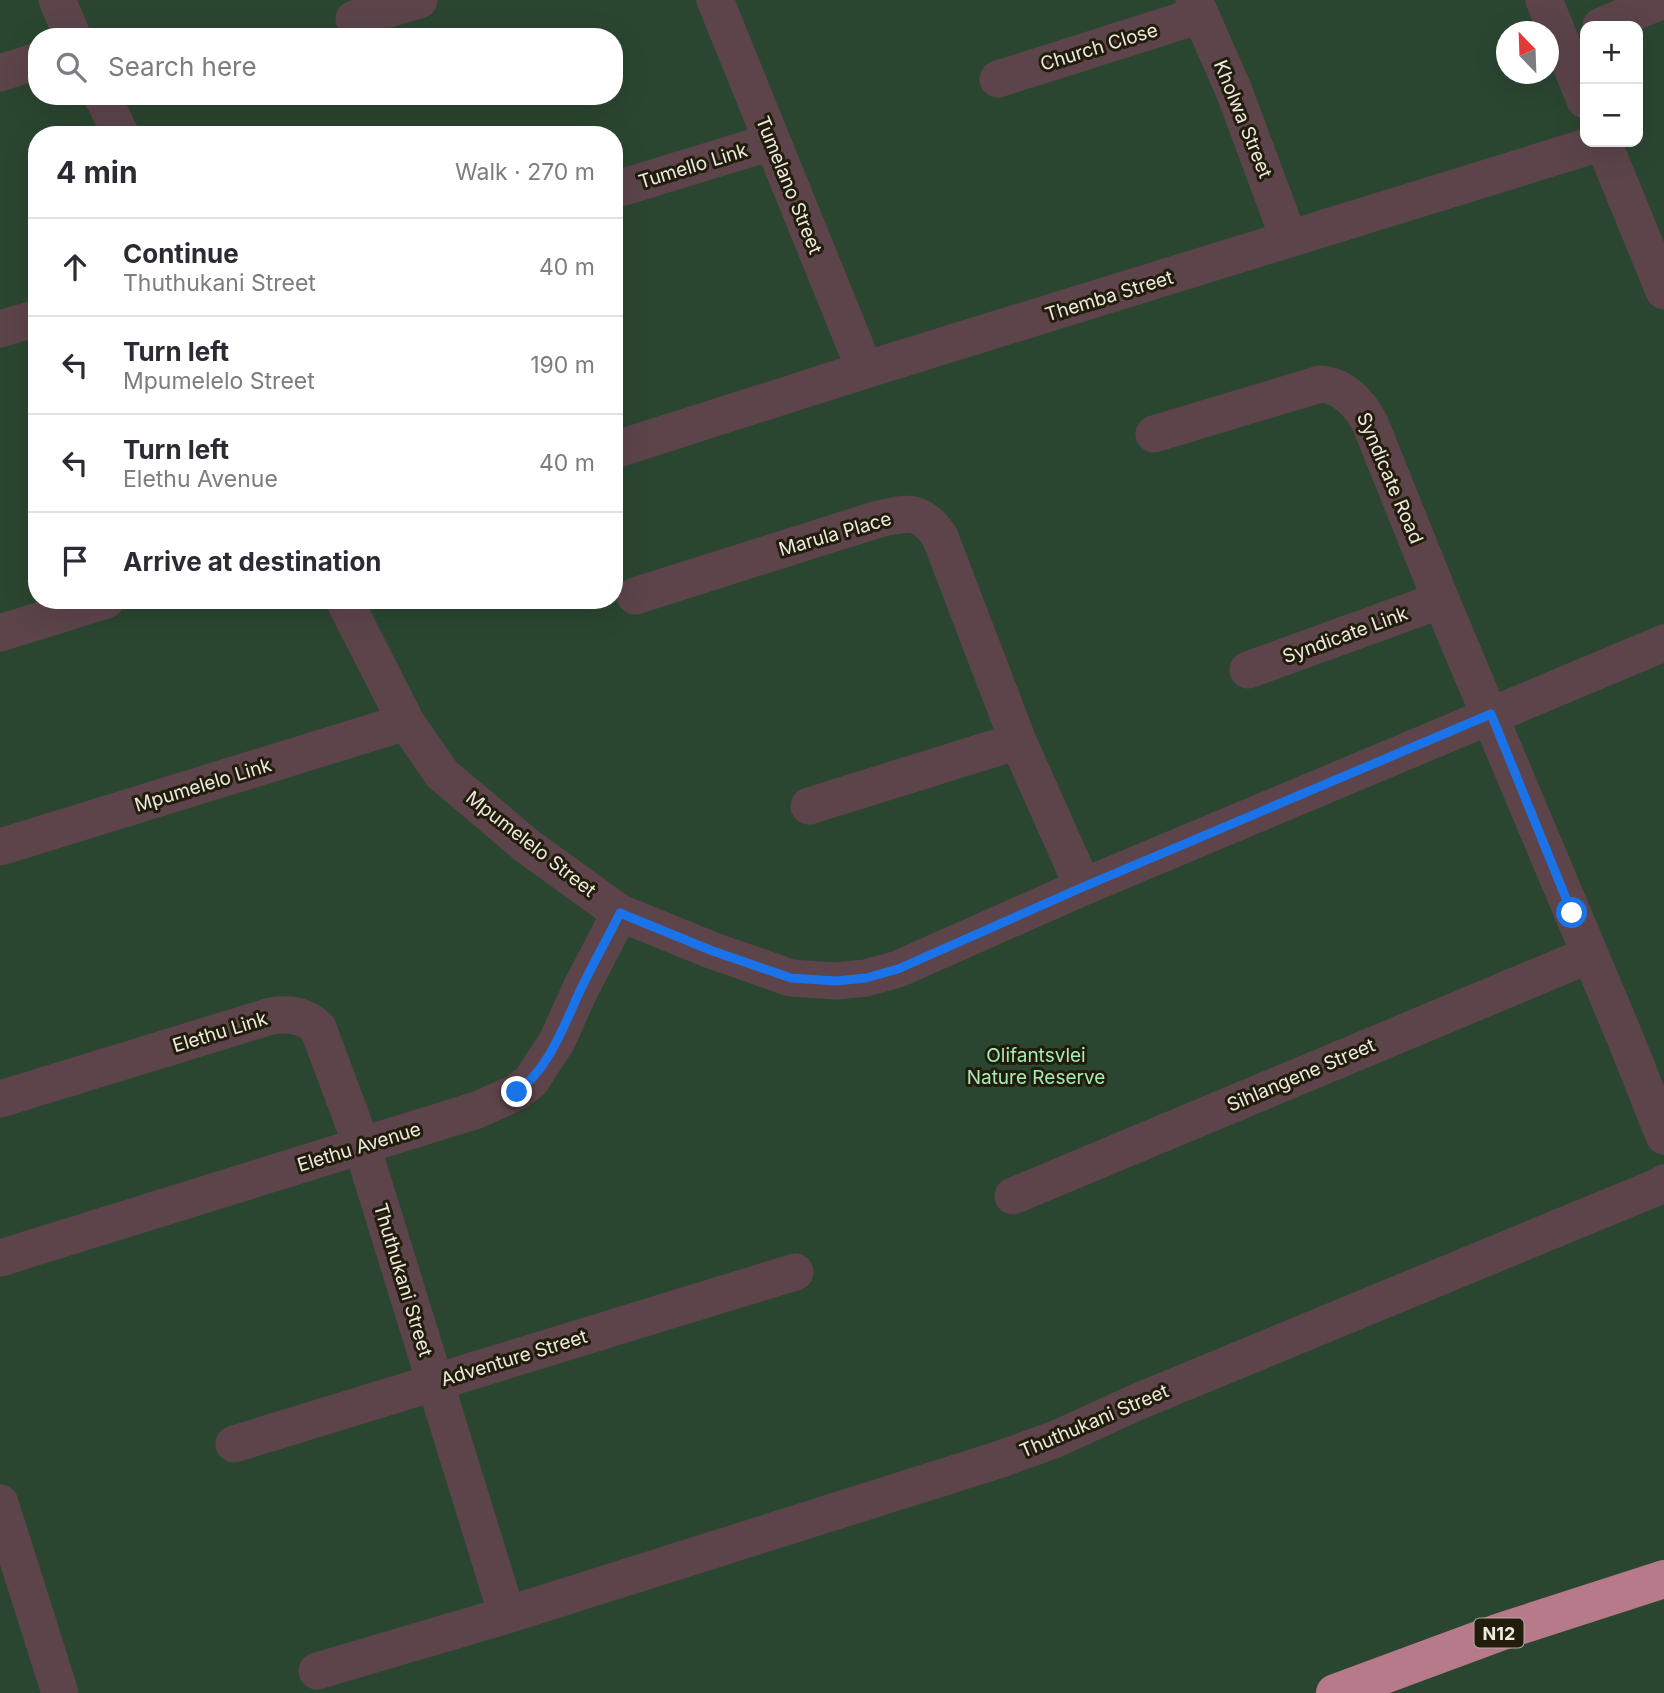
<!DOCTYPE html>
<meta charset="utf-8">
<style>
body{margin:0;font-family:Inter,sans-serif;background:#f2f2f3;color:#2b2b33}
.controls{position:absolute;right:21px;top:21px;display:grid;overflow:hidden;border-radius:14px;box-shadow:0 7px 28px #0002}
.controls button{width:63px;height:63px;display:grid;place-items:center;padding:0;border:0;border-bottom:2px solid #e1e1e2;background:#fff;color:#2b2b33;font:35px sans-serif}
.compass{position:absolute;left:1496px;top:21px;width:63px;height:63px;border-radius:50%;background:#fff;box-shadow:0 7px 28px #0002;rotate:337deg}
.stop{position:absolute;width:21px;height:21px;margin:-16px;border:5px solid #1a73e8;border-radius:50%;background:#fff}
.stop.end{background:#1a73e8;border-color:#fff;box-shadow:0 2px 7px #0008}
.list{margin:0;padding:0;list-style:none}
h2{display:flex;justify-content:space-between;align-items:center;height:91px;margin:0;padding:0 28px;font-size:30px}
h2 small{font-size:23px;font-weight:400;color:#7c7c81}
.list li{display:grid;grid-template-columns:46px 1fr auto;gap:21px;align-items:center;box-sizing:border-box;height:98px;padding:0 28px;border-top:2px solid #e1e1e2}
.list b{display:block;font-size:26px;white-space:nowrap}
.list p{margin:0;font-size:23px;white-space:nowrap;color:#7c7c81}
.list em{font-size:23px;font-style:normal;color:#7c7c81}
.icon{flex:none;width:38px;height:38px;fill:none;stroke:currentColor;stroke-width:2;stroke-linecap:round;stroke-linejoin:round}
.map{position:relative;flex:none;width:1664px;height:1693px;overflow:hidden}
.search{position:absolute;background:#fff;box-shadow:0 7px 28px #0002;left:28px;top:28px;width:595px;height:77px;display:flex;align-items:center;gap:18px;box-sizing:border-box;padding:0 24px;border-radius:28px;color:#7c7c81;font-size:26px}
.panel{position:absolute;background:#fff;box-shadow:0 7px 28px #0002;left:28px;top:126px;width:595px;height:483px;border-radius:28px}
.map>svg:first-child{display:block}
</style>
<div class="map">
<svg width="1664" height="1693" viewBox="0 0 1664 1693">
<rect width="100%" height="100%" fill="#221c0c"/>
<path fill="#2a4631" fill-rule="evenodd" d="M 0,0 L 1664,0 L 1664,1693 L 0,1693 ZM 1585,26 L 1638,26 L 1638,142 L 1585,142 ZM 1506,32 L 1548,32 L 1548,74 L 1506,74 ZM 37,37 L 614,37 L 614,96 L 37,96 ZM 37,135 L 614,135 L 614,600 L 37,600 Z"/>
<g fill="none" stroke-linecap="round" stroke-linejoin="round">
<path stroke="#5d444b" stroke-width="37" d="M 57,0 L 73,37
M 715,0 L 865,370
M 1194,0 L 1234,91 L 1289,239
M 1544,0 L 1585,100
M 354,19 L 419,0
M 1601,26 L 1663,0
M 0,73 L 37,61
M 998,79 L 1200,15
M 102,96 L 121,135
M 1603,142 L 1664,291
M 614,190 L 771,142
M 0,329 L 37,318
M 1154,434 L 1320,384 C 1343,385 1360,404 1370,423 L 1441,600 L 1626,1040 L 1664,1136
M 614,450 L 865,370 L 1603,142
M 635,596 L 875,520 C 906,513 920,507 940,537 L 1018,741 L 1083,887
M 344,600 L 406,722 L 442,774 L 527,846 L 620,913 L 711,950 L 791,978 L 836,981 L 866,978 L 898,969 L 1083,887 L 1664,643
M 0,633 L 106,600
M 1248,670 L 1441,600
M 809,806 L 1018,741
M 0,847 L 406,722
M 0,1099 L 271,1016 C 289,1013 305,1015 318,1028 L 362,1146 L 507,1615
M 1013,1196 L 1589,955
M 0,1258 L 477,1110 L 517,1092 L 531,1081 L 557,1041 L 580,990 L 620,913
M 234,1444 L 795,1272
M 0,1503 L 60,1693
M 317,1671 L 507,1615 L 1001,1459 L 1056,1439 L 1137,1402 L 1662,1185 L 1664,1183"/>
<path stroke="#b77a8b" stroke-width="38" d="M 1335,1693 L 1500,1632 L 1664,1579"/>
</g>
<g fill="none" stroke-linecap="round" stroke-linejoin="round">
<path stroke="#1a73e8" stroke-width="9" d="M 517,1092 C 550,1067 563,1027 580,991 C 593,964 607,939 620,913 L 710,950 L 791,978 L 836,981 L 866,978 L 898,969 L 1083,887 L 1491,714 L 1572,913"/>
</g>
<g text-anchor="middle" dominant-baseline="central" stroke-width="6" stroke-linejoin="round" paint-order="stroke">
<rect fill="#221c0c" stroke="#b0aca0" stroke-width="2" x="1474.5" y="1618.5" width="49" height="29" rx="5"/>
<g font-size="18" font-weight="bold" fill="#edeadf">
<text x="1499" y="1633">N12</text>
</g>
<g font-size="19" fill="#edeadf" stroke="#221c0c">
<text transform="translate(1099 47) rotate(-17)">Church Close</text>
<text transform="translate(1243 119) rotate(68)">Kholwa Street</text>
<text transform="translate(693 166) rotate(-17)">Tumello Link</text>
<text transform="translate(789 185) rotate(68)">Tumelano Street</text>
<text transform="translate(1109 296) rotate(-17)">Themba Street</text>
<text transform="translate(1390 478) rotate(67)">Syndicate Road</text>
<text transform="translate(835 534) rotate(-16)">Marula Place</text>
<text transform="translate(1345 635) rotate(-20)">Syndicate Link</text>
<text transform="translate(203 785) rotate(-17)">Mpumelelo Link</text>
<text transform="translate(531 844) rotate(38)">Mpumelelo Street</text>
<text transform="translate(220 1032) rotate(-17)">Elethu Link</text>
<text transform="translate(1301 1075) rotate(-23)">Sihlangene Street</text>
<text transform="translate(359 1147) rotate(-17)">Elethu Avenue</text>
<text transform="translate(403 1280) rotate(73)">Thuthukani Street</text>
<text transform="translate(514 1358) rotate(-17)">Adventure Street</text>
<text transform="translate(1094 1421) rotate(-23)">Thuthukani Street</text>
</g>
<g font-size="19" fill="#a2eeb4" stroke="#221c0c">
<text x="1036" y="1055">Olifantsvlei<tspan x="1036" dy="22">Nature Reserve</tspan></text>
</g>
</g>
</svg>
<div class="controls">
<button>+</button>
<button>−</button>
</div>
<svg class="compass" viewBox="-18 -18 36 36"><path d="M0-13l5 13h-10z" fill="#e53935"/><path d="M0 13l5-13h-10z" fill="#7c7c81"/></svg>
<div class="stop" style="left:1572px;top:913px"></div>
<div class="stop end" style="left:517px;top:1092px"></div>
<div class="search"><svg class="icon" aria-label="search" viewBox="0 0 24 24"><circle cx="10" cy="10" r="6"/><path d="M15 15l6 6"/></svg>Search here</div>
<section class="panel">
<h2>4 min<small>Walk · 270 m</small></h2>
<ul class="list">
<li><svg class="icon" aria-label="ahead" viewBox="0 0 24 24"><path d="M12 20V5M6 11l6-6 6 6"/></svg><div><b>Continue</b><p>Thuthukani Street</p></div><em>40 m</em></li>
<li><svg class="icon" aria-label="left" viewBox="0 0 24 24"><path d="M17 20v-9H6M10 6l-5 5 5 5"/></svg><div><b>Turn left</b><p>Mpumelelo Street</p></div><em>190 m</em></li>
<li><svg class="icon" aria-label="left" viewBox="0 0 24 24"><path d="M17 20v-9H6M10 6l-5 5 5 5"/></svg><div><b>Turn left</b><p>Elethu Avenue</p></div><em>40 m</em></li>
<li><svg class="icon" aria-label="arrive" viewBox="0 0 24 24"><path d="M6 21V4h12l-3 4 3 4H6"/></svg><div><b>Arrive at destination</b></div></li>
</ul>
</section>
</div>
